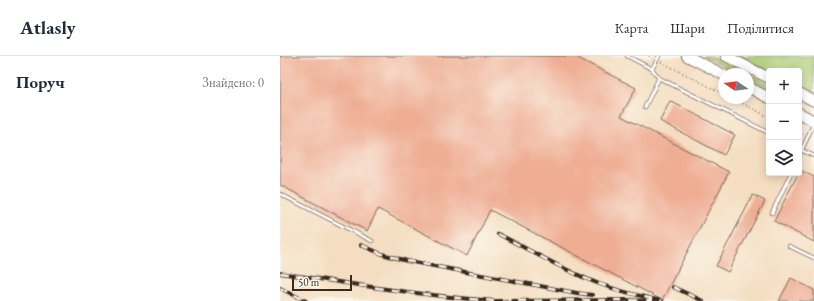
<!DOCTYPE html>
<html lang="uk">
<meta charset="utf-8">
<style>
body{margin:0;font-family:"EB Garamond",serif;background:#f6f6f7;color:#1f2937}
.controls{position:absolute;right:12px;top:12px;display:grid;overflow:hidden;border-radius:4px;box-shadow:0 2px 10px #0003}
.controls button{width:36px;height:36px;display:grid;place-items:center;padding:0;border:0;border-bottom:1px solid #e0e1e3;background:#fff;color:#1f2937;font:20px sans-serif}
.compass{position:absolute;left:438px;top:12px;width:36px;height:36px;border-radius:50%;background:#fff;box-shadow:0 2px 10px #0003;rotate:283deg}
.scale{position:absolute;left:12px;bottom:10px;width:60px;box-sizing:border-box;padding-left:4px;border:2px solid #3b2a1e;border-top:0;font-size:11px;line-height:14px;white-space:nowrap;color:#3b2a1e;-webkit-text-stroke:3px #fbf7ec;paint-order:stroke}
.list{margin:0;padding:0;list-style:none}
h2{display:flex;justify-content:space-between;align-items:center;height:52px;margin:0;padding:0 16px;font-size:17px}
h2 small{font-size:13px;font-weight:400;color:#747a83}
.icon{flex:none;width:22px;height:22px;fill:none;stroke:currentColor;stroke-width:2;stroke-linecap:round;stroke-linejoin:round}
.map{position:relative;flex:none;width:534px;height:245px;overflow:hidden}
header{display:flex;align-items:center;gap:24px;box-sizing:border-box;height:56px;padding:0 20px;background:#fff;border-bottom:1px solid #e0e1e3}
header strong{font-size:19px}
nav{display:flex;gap:22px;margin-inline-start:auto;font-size:14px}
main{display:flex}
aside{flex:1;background:#fff}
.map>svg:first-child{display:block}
</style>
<header>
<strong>Atlasly</strong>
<nav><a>Карта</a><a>Шари</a><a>Поділитися</a></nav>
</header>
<main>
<aside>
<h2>Поруч<small>Знайдено: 0</small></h2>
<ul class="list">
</ul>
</aside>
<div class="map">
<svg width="534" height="245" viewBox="0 0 534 245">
<rect width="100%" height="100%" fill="#fbf7ec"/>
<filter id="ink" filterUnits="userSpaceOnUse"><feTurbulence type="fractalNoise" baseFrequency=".025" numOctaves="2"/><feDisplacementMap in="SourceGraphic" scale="8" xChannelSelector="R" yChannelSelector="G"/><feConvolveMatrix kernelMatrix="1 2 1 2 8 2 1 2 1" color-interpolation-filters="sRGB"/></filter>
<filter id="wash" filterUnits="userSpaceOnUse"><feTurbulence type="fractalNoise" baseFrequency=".012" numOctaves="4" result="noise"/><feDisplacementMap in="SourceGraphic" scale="16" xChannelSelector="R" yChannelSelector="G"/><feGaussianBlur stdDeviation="0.9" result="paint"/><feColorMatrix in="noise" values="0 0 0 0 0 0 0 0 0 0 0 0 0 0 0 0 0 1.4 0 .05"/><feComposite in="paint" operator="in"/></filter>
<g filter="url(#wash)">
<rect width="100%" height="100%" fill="#f4ddc0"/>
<path fill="#a9cb74" stroke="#727a49" d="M 424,0 L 432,0 L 489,28 L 489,33 L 468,22 L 468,18 L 460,18 Z
M 454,0 L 534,0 L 534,40 L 519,33 L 519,15 L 489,15 L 489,18 Z"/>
<g id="blocks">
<path fill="#efae94" d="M 0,0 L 294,0 L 356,32 L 341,60 L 449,116 L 382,244 L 210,154 L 187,200 L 98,153 L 87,175 L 0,129 Z
M 390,45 L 455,79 L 444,99 L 380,65 Z
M 520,114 L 534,121 L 534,186 L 494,165 Z
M 473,139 L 485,145 L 448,216 L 436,210 Z
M 511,222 L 534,234 L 534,245 L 499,245 Z"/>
</g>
</g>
<g filter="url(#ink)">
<use href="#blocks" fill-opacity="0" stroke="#7c6957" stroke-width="1"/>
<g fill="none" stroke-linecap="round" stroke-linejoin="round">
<g stroke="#7c6957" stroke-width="4.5">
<path id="lane" d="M 347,0 L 372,13 L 379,22 L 489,77
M 372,13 L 379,0
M 365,51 L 379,22
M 519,93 L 534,100
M 519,100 L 534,67
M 0,138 L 92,185
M 492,157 L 511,117
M 509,190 L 534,202"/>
</g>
<g stroke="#7c6957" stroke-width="12">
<path id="primary" d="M 407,0 L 444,19
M 446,0 L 489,22
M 468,31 L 489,42
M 519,37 L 534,45
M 519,57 L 534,65"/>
</g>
<path stroke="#7c6957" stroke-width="1.5" stroke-dasharray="1 3" stroke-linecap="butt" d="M 369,0 L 373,2
M 381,6 L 444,38
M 452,42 L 489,61
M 519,76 L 523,78"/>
<use href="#lane" stroke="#fff" stroke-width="3"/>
<use href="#primary" stroke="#fff" stroke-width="10"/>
<g stroke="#3b2a1e" stroke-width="4">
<path id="rail" d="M 218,178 C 250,194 283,214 317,227 C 338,235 360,240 382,245
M 81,189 L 102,198 L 127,205 L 297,237 L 312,239
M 0,217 C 71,228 143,240 215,245 L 345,244 L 372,245
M 393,231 L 423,245
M 0,232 L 26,245"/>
</g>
<use href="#rail" stroke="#fbf7ec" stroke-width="2.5" stroke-dasharray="8" stroke-linecap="butt"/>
</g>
</g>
</svg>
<div class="controls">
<button>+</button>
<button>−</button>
<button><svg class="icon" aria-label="layers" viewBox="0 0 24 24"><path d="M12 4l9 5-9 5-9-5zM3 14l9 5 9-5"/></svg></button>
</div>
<svg class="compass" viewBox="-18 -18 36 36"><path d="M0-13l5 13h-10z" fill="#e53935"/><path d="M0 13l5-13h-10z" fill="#747a83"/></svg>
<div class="scale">50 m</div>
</div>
</main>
